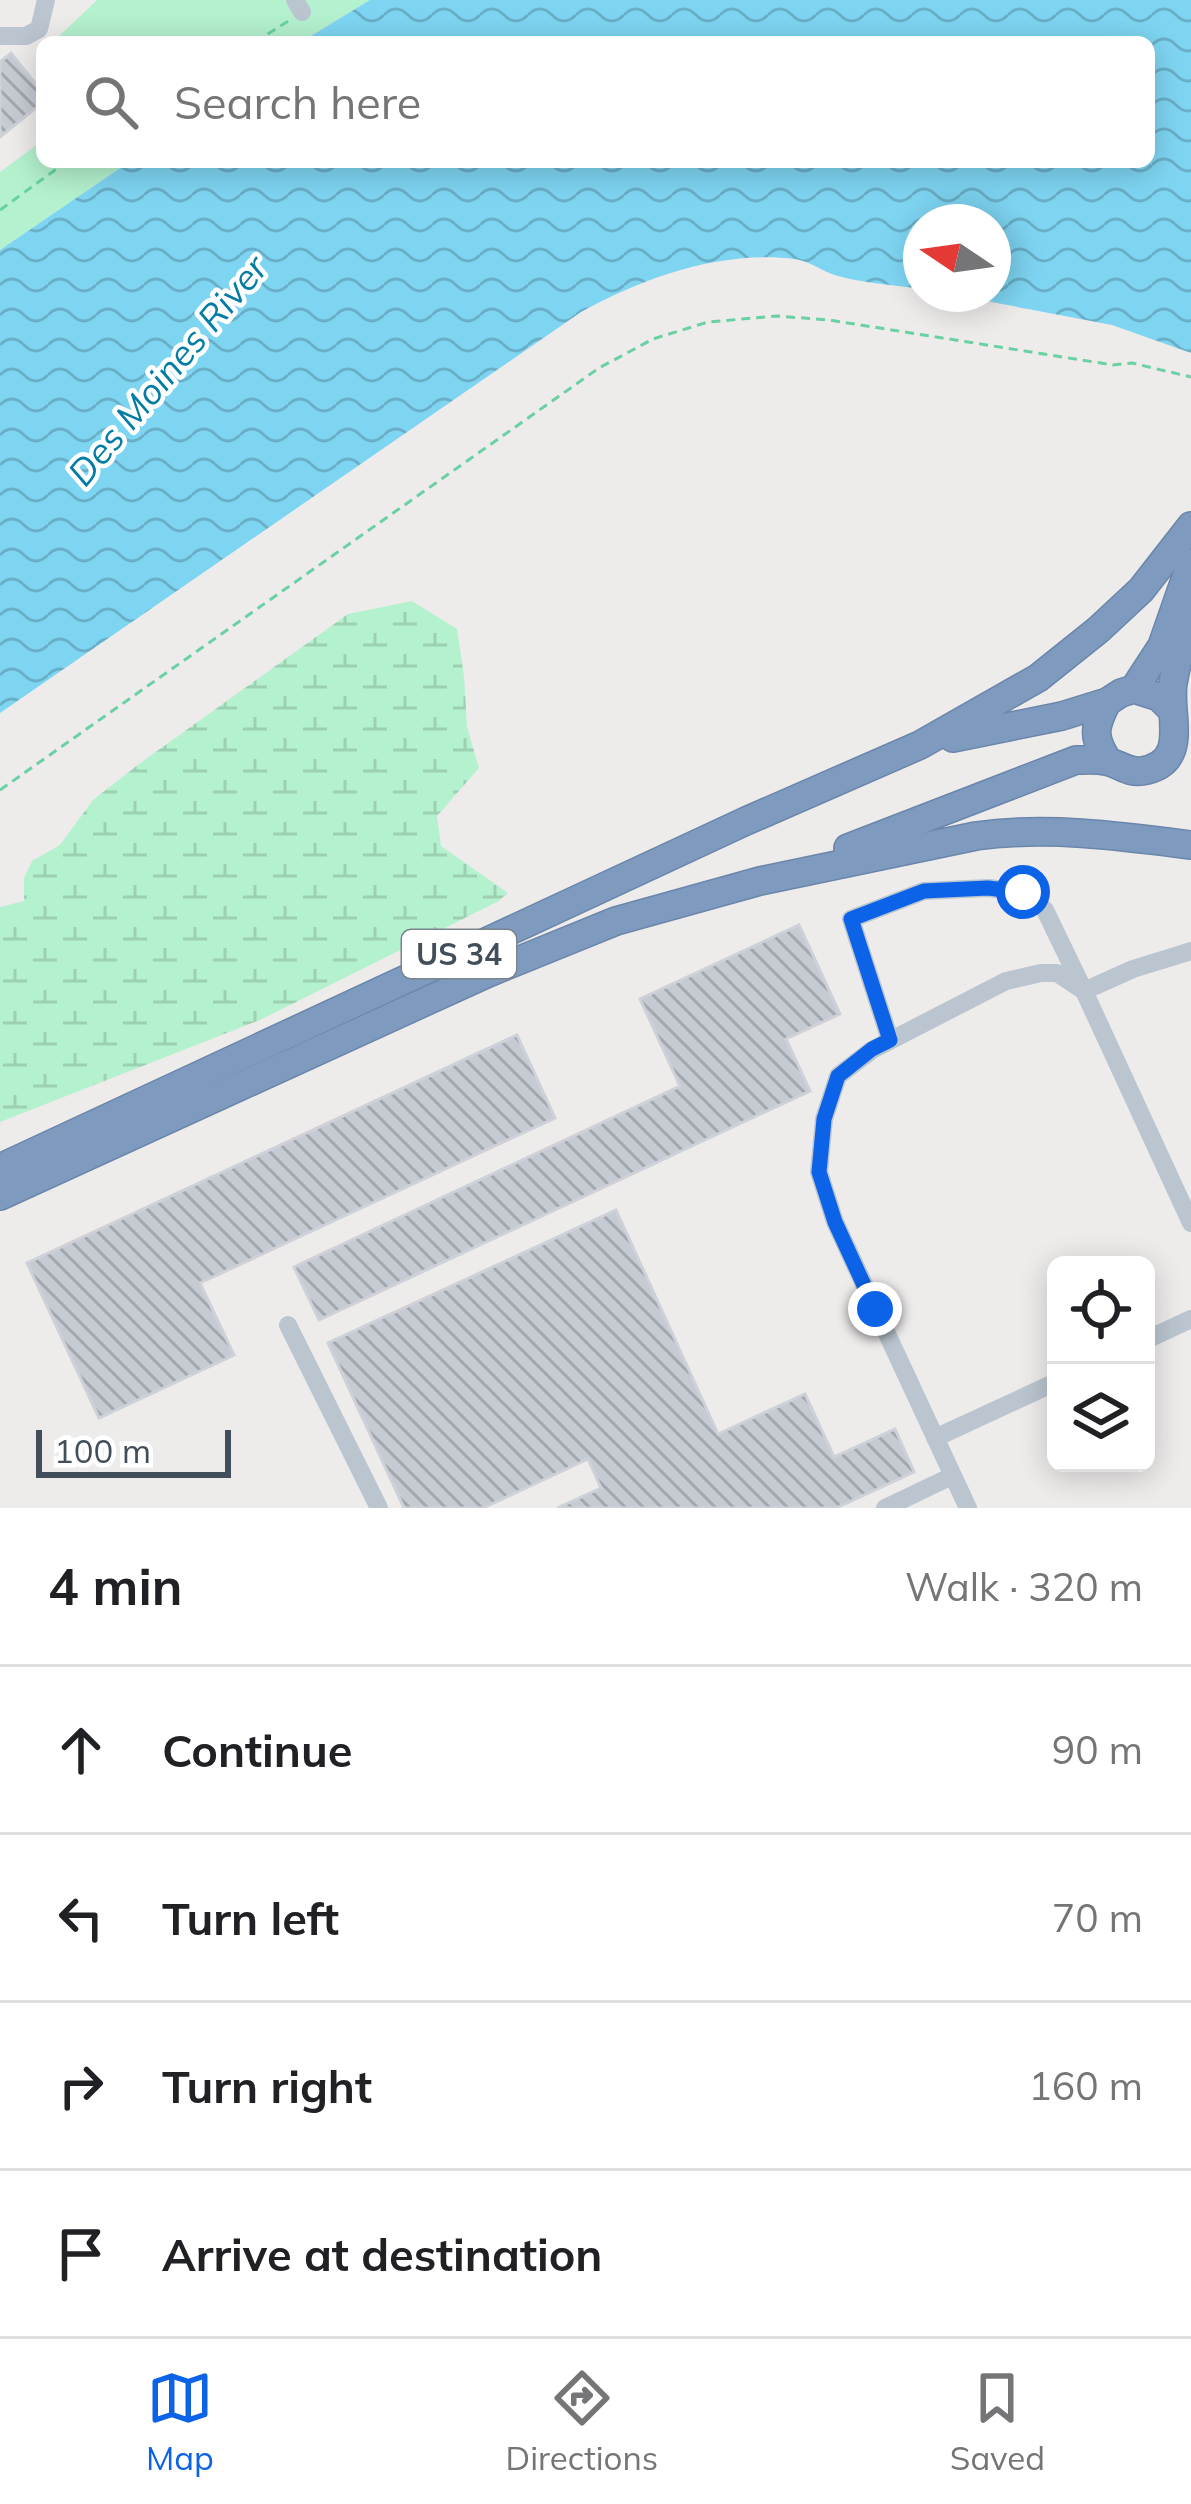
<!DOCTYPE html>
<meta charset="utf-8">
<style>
body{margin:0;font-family:Mulish,sans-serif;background:#f6f6f6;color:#202124}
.controls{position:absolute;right:36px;bottom:36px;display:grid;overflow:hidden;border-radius:18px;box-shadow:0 6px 30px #0003}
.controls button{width:108px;height:108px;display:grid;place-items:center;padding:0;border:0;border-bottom:3px solid #e0e0e0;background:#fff;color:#202124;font:60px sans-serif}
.compass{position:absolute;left:903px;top:204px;width:108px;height:108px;border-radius:50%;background:#fff;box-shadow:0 6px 30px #0003;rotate:283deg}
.scale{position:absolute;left:36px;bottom:30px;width:195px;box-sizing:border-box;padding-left:12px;border:6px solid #424e5a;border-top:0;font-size:33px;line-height:42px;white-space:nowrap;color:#424e5a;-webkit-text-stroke:9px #fff;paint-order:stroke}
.stop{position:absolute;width:36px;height:36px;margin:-27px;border:9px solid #0c63e7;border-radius:50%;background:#fff}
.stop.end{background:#0c63e7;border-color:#fff;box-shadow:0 3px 12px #0008}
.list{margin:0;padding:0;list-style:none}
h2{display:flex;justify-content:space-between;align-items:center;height:156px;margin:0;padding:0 48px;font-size:51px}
h2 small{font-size:39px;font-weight:400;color:#757577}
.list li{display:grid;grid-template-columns:78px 1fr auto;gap:36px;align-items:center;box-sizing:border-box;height:168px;padding:0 48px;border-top:3px solid #e0e0e0}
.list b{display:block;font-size:45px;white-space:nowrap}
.list em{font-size:39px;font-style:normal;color:#757577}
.icon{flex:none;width:66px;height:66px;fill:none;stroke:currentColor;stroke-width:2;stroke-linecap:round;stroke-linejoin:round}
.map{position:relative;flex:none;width:1191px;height:1508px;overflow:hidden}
.search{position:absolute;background:#fff;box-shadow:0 6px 30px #0003;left:36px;right:36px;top:36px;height:132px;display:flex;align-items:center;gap:30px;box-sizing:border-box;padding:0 42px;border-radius:18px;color:#757577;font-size:45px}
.sheet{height:828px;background:#fff}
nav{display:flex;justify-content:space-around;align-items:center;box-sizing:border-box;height:168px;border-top:3px solid #e0e0e0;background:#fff;font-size:33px;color:#757577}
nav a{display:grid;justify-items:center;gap:6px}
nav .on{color:#0c63e7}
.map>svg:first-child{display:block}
</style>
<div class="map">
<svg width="1191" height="1508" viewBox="0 0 1191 1508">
<defs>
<pattern id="wetland-marsh" width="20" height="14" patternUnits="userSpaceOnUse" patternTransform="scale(3)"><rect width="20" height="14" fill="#b4f1ce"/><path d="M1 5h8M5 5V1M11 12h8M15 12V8" fill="none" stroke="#9cd0b3"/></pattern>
<pattern id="water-waves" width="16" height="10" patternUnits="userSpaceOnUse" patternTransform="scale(3)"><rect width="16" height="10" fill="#7ed5f2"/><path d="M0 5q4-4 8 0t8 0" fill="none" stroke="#69afc7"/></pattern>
<pattern id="building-back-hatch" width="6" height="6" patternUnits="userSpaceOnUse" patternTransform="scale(3)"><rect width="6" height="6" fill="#c6cad2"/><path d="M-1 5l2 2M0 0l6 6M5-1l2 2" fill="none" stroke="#a2a6ad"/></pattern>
</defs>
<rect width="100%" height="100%" fill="#eeebeb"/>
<path fill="#b4f1ce" d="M 97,0 L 370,0 L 301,42 L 53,42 Z
M 42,141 L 42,162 L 129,162 L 0,250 L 0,172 Z"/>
<path fill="url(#wetland-marsh)" d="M 412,601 L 457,629 L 464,676 L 467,727 L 479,768 L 437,816 L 441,846 L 508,893 L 497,902 L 260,1020 L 0,1122 L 0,907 L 24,901 L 24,878 L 32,861 L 60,845 L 93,800 L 139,764 L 348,614 Z"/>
<path fill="url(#water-waves)" d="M 370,0 L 1191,0 L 1191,353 L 1112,325 L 950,294 L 993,294 L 993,222 L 921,222 L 921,289 C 894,285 864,283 838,276 C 823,272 810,261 795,259 C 721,250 645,277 581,312 L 0,713 L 0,250 L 129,162 L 1149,162 L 1149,42 L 301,42 Z"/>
<path fill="url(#building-back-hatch)" stroke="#ced1d8" stroke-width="3" d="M 11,53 L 42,92 L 42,103 L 0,137 L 0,62 Z
M 799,925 L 840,1014 L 786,1039 L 810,1091 L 319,1320 L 294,1267 L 680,1086 L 640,999 Z
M 517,1035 L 555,1118 L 200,1283 L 234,1355 L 99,1418 L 27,1263 Z
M 616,1210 L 718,1434 L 805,1394 L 834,1457 L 895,1429 L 914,1472 L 836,1508 L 557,1508 L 601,1488 L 588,1459 L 483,1508 L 404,1508 L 328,1343 Z"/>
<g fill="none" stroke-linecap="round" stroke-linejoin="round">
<g stroke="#6a86ab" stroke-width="30">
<path id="highway" d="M 1134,689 L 1162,646 L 1191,563
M 1107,702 C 1094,727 1092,737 1108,761
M 953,738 L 1062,716 L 1107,702 L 1121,693 L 1134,689 L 1159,697 L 1173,711
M 848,848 L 1076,760 C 1085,760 1096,759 1105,761 C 1119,763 1127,773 1142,771 C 1191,763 1168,715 1173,683 C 1177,661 1183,638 1191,618
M 0,1168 L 746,821 L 920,745 L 1038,678 L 1098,630 L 1141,590 L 1191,526
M 0,1196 L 488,973 L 616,921 L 760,881 L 976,836 C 1046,826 1121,836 1191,845"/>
</g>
<path stroke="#6ad1a2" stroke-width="3" stroke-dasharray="9 6" stroke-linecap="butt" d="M 255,42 L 290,20
M 0,210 L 66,162
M 0,790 L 599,368 L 653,339 L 708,322 L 777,316 L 829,320 L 1113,365 L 1132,363 L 1191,377"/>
<path stroke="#bac5cf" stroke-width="18" d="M 295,0 L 302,12
M 0,36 L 26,36 L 39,29 L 46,0
M 890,1040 L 851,919 L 924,891 L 988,888 L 1023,892 L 1045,910 L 1084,991 L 1133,969 L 1191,951
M 288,1325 L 379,1508
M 1146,1340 L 1191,1319
M 935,1438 L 1056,1382
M 885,1508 L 952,1476
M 968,1508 L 835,1222 L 819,1172 L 824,1119 L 838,1076 L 872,1050 L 1006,981 L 1041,973 L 1057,973 L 1084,991 L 1191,1223"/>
<use href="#highway" stroke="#7e9bbf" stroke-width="27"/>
</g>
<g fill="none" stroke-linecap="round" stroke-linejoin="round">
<path stroke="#0c63e7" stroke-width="15" d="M 875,1309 L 835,1222 L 819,1172 L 824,1119 L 838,1076 L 872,1049 L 890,1040 L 851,919 L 924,891 L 988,888 L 1023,892"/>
</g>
<g text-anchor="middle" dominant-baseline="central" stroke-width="9" stroke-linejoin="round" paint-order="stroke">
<rect fill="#fff" stroke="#7b838c" stroke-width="3" x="402" y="930" width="114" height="48" rx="9"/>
<g font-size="30" font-weight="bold" fill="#424e5a">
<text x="459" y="954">US 34</text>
</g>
<g font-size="36" font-style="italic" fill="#037da5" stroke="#fff">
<text transform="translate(167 370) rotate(-50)">Des Moines River</text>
</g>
</g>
</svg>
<div class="controls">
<button><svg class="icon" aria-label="locate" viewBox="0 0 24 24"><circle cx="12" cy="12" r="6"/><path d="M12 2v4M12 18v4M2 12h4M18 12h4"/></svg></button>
<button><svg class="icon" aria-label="layers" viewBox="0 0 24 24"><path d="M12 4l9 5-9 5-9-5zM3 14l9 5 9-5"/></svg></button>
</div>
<svg class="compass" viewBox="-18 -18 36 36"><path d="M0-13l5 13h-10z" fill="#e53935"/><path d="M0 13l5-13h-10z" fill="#757577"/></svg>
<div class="scale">100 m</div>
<div class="stop" style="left:1023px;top:892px"></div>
<div class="stop end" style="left:875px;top:1309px"></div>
<div class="search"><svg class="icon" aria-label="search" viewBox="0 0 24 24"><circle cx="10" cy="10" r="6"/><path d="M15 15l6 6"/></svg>Search here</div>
</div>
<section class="sheet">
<h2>4 min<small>Walk · 320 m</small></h2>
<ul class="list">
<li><svg class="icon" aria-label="ahead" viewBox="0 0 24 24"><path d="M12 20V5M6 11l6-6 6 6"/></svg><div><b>Continue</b></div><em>90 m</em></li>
<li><svg class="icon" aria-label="left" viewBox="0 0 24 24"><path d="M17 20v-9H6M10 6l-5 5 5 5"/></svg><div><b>Turn left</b></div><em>70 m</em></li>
<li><svg class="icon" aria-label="right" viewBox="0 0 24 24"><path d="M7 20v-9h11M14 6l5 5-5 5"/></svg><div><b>Turn right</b></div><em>160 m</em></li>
<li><svg class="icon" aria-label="arrive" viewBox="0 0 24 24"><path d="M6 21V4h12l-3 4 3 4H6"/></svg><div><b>Arrive at destination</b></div></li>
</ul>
</section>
<nav>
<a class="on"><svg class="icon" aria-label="map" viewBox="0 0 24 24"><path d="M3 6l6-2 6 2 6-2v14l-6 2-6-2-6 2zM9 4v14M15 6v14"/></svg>Map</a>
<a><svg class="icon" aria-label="directions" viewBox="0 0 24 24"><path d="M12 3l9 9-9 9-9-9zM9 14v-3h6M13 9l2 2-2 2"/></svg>Directions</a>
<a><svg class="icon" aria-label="saved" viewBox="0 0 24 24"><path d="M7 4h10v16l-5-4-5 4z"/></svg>Saved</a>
</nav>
